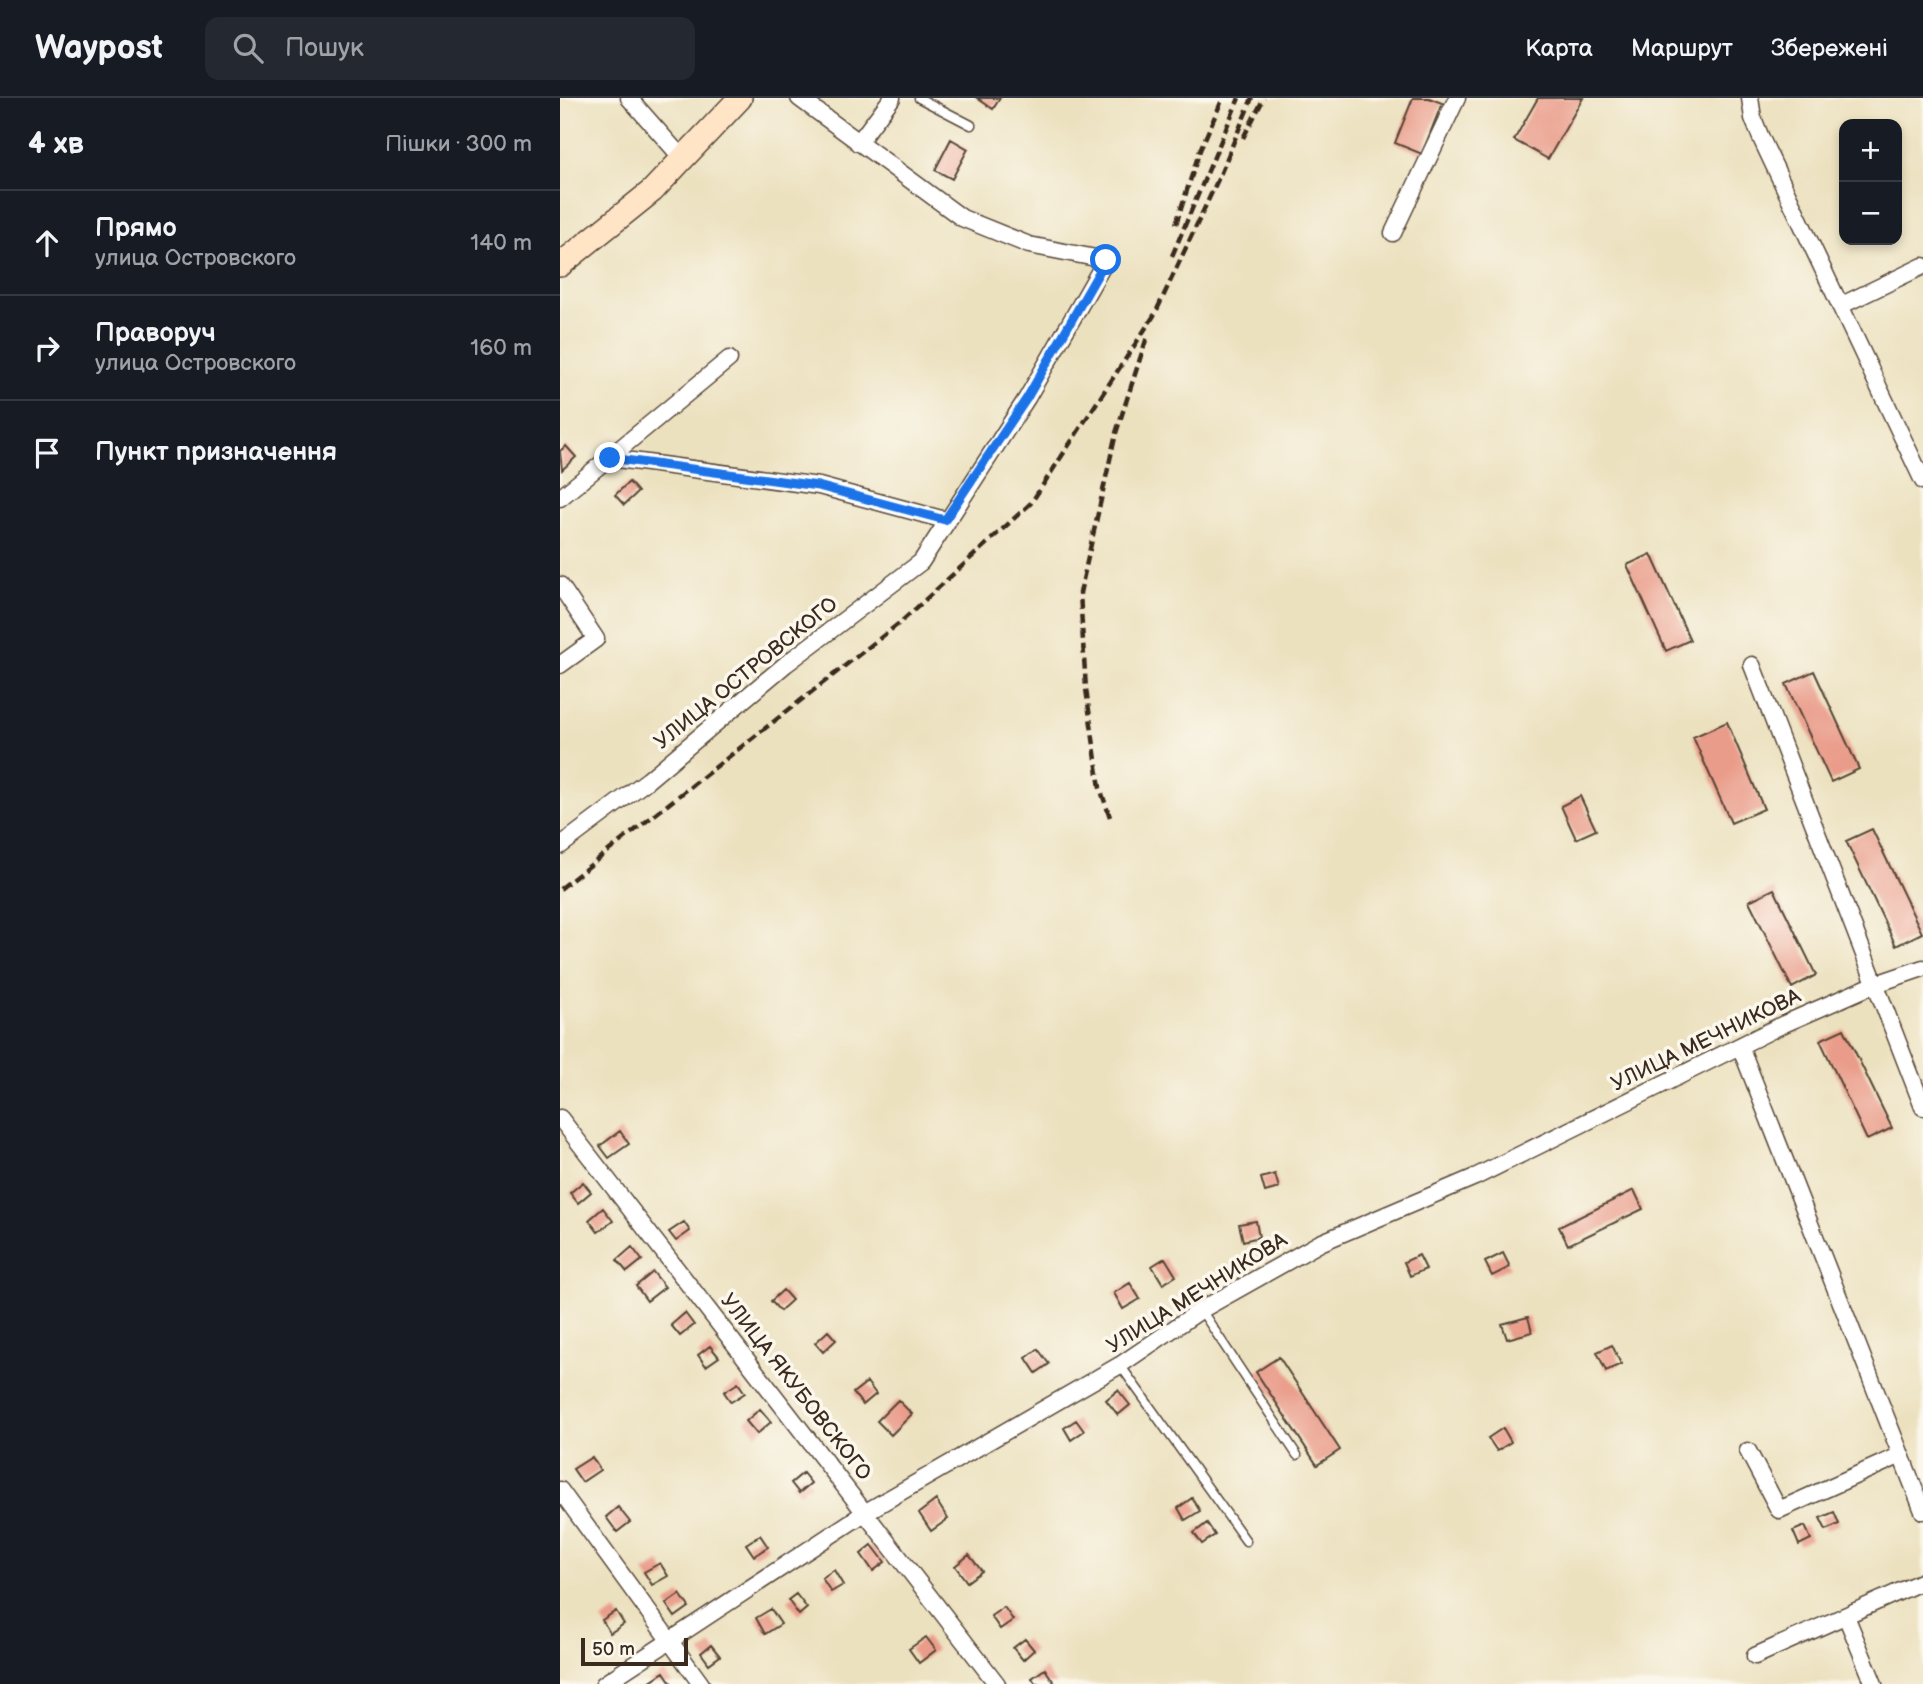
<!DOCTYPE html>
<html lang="uk">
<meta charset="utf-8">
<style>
body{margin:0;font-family:"Balsamiq Sans",sans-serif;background:#242831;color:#f1f3f6}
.controls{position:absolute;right:21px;top:21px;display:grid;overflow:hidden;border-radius:14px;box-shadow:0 4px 10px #0003}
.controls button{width:63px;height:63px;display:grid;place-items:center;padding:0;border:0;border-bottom:2px solid #363941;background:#171b24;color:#f1f3f6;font:35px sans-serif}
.scale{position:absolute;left:21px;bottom:18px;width:107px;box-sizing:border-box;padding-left:7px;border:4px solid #3b2a1e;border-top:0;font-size:19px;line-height:24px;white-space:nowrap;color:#3b2a1e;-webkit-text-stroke:5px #fbf7ec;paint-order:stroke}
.stop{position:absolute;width:21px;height:21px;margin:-16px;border:5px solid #1a73e8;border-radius:50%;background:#fff}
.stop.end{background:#1a73e8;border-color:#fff;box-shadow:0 2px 7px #0008}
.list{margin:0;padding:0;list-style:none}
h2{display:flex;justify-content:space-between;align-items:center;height:91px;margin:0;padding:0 28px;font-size:30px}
h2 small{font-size:23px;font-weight:400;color:#9ea1a6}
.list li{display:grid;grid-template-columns:46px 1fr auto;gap:21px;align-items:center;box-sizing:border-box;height:105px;padding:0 28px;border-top:2px solid #363941}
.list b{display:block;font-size:26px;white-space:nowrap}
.list p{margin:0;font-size:23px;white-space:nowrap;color:#9ea1a6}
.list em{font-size:23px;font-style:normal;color:#9ea1a6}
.icon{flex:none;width:38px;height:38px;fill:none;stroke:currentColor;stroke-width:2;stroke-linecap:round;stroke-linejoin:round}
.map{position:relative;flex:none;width:1363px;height:1586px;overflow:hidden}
header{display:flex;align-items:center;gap:42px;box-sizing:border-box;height:98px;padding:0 35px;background:#171b24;border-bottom:2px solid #363941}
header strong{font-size:33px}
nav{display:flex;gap:38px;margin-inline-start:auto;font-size:24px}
.search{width:490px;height:63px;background:#242831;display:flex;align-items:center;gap:18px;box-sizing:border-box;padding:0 24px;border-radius:14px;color:#9ea1a6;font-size:26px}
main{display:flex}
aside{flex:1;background:#171b24}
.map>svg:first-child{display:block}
</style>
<header>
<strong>Waypost</strong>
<div class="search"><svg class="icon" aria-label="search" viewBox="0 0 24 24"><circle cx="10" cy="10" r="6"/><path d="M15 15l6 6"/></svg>Пошук</div>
<nav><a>Карта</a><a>Маршрут</a><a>Збережені</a></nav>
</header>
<main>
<aside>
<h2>4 хв<small>Пішки · 300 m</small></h2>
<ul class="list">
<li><svg class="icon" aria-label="ahead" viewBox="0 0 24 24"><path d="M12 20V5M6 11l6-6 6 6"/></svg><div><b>Прямо</b><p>улица Островского</p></div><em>140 m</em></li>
<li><svg class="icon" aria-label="right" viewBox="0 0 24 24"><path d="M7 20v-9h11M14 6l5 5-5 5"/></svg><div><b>Праворуч</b><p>улица Островского</p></div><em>160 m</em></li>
<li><svg class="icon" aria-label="arrive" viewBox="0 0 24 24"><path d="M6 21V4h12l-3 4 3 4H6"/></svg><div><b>Пункт призначення</b></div></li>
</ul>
</aside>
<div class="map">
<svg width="1363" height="1586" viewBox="0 0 1363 1586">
<rect width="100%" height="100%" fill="#fbf7ec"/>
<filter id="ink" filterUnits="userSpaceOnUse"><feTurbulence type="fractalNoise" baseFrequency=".0143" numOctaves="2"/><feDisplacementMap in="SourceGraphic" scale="14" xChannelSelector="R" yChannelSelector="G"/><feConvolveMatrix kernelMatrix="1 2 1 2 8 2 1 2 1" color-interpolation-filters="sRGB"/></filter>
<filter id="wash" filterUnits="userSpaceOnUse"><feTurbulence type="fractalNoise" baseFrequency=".00686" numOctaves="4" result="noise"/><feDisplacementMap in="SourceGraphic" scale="28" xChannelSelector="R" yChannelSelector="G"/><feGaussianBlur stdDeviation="1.57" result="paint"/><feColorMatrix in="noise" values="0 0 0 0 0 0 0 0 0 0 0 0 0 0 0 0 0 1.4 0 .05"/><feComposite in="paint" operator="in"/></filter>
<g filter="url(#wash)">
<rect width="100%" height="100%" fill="#ece1bf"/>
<g id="blocks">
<path fill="#ea9c8a" d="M 417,0 L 440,0 L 433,11 Z
M 853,0 L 869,0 L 882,5 L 862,56 L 835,45 Z
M 978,0 L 1023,0 L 988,61 L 954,42 Z
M 391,41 L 408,51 L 392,81 L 375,72 Z
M 6,348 L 16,359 L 2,372 L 0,353 Z
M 69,384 L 78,394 L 64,407 L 55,397 Z
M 1091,456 L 1130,542 L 1106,553 L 1067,467 Z
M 1254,573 L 1299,671 L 1271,684 L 1226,586 Z
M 1167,624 L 1204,711 L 1171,725 L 1133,639 Z
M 1020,698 L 1036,732 L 1016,741 L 1001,708 Z
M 1312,731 L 1362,835 L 1336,848 L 1286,743 Z
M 1214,791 L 1256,877 L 1232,890 L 1189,803 Z
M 1284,931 L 1332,1030 L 1307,1042 L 1260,942 Z
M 60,1033 L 69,1046 L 49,1060 L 40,1048 Z
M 715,1076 L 719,1090 L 705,1094 L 701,1080 Z
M 23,1084 L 31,1094 L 18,1105 L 10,1095 Z
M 1074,1092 L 1083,1111 L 1008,1147 L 999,1129 Z
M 43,1110 L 53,1123 L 38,1134 L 29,1122 Z
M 696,1123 L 699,1139 L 683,1143 L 679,1126 Z
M 124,1124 L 130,1133 L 116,1143 L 109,1134 Z
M 72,1149 L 82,1162 L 67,1174 L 57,1162 Z
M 943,1155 L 950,1169 L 932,1178 L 925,1164 Z
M 859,1157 L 866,1171 L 850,1178 L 844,1164 Z
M 605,1160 L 616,1178 L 603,1186 L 592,1168 Z
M 93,1174 L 105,1189 L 87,1203 L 76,1188 Z
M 570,1185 L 580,1201 L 563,1211 L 554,1195 Z
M 223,1192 L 232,1202 L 220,1213 L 211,1203 Z
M 125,1215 L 134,1227 L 120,1238 L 111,1227 Z
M 968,1219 L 972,1234 L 947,1241 L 942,1226 Z
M 268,1233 L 276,1242 L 263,1254 L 255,1245 Z
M 1052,1247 L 1061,1266 L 1046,1273 L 1037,1254 Z
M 150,1248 L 159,1259 L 146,1268 L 138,1257 Z
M 478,1251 L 489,1266 L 476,1275 L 466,1260 Z
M 719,1259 L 780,1352 L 757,1367 L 696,1274 Z
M 307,1284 L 316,1296 L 303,1307 L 293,1295 Z
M 178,1285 L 185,1295 L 171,1304 L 164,1294 Z
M 558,1292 L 570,1307 L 558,1317 L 546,1302 Z
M 338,1302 L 352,1316 L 331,1337 L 317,1323 Z
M 200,1311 L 211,1324 L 197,1336 L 186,1323 Z
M 516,1322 L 524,1333 L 511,1342 L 504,1330 Z
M 943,1330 L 951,1344 L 937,1353 L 928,1340 Z
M 32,1359 L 40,1372 L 22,1384 L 13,1371 Z
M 243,1375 L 251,1385 L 239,1395 L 231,1385 Z
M 632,1400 L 640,1413 L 625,1422 L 618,1410 Z
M 376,1402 L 388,1421 L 371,1433 L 359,1415 Z
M 58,1409 L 70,1424 L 57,1434 L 46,1419 Z
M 1274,1414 L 1279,1426 L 1266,1432 L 1260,1420 Z
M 647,1425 L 655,1437 L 642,1446 L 634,1435 Z
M 1245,1428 L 1251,1441 L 1239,1447 L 1233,1433 Z
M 200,1437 L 208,1449 L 194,1458 L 186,1446 Z
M 312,1447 L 325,1464 L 313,1473 L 301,1456 Z
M 409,1457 L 422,1473 L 407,1484 L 395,1468 Z
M 100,1465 L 108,1478 L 92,1487 L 84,1474 Z
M 274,1472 L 283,1487 L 271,1494 L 262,1480 Z
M 120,1496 L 129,1509 L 115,1519 L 106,1506 Z
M 236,1496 L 247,1510 L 239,1517 L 228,1502 Z
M 444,1509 L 453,1522 L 440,1531 L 431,1518 Z
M 211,1511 L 221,1526 L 205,1536 L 196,1520 Z
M 56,1513 L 64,1526 L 50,1535 L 42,1522 Z
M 366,1539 L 376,1552 L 359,1565 L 349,1551 Z
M 465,1541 L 474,1552 L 463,1562 L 453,1550 Z
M 151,1547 L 160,1558 L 149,1566 L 141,1555 Z
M 485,1571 L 495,1586 L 476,1586 L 472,1580 Z
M 104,1574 L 112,1586 L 91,1586 L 89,1584 Z"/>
</g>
</g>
<g filter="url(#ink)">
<use href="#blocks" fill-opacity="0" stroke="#564536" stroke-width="2"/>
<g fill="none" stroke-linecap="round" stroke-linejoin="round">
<g stroke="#564536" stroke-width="11">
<path id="lane" d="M 359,0 L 411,27
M 641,1212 L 737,1357
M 560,1267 L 686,1443"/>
</g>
<g stroke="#564536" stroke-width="19">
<path id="street" d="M 69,0 L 122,60
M 1190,0 L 1193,20 L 1201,40 L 1363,383
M 298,45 L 332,0
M 833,135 L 897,0
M 1280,208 L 1363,168
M 50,360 L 259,388 L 385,422
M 0,400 L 169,261
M 0,487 L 36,541 L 0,567
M 1192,567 L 1363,1009
M 0,748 L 88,682 L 226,566 L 361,464 L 467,300 L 546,162 L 469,147 L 402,120 L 239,0
M 1180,948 L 1363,1413
M 0,1020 L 437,1586
M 1188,1353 L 1219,1412 L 1341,1357
M 0,1392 L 141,1586
M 1286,1518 L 1314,1586
M 1195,1558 L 1363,1483
M 44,1586 L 306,1414 L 560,1267 L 641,1212 L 760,1145 L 915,1079 L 1224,926 L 1313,887 L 1363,870"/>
</g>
<g stroke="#564536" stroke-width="26">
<path id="secondary" d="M 0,167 L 92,93 L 180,0"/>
</g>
<use href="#lane" stroke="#fff" stroke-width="8"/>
<use href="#street" stroke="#fff" stroke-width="16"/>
<use href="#secondary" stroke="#ffe4c6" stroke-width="23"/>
<path stroke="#3b2a1e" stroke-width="4.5" stroke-dasharray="10 5" stroke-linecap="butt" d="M 683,40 L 704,0
M 616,126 L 640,52 L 663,0
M 612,158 L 679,0
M 550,719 L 540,690 L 526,591 L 520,495 L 556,335 L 587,239
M 0,791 L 342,523 L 471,405 L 595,216 L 660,77 L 692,0"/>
</g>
</g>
<g fill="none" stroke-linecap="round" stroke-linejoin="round" filter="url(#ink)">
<path stroke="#1a73e8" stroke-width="9" d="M 50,360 L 258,388 L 385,422 L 467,300 L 546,162"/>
</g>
<g text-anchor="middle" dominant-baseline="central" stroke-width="7" stroke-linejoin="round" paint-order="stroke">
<g font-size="21" fill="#3b2a1e" stroke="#fbf7ec">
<text transform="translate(186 575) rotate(-39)">УЛИЦА ОСТРОВСКОГО</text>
<text transform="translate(1146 942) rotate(-26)">УЛИЦА МЕЧНИКОВА</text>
<text transform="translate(637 1195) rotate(-32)">УЛИЦА МЕЧНИКОВА</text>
<text transform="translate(236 1289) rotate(52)">УЛИЦА ЯКУБОВСКОГО</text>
</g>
</g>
</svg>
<div class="controls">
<button>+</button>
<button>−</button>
</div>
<div class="scale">50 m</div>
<div class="stop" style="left:546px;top:162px"></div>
<div class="stop end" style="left:50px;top:360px"></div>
</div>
</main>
